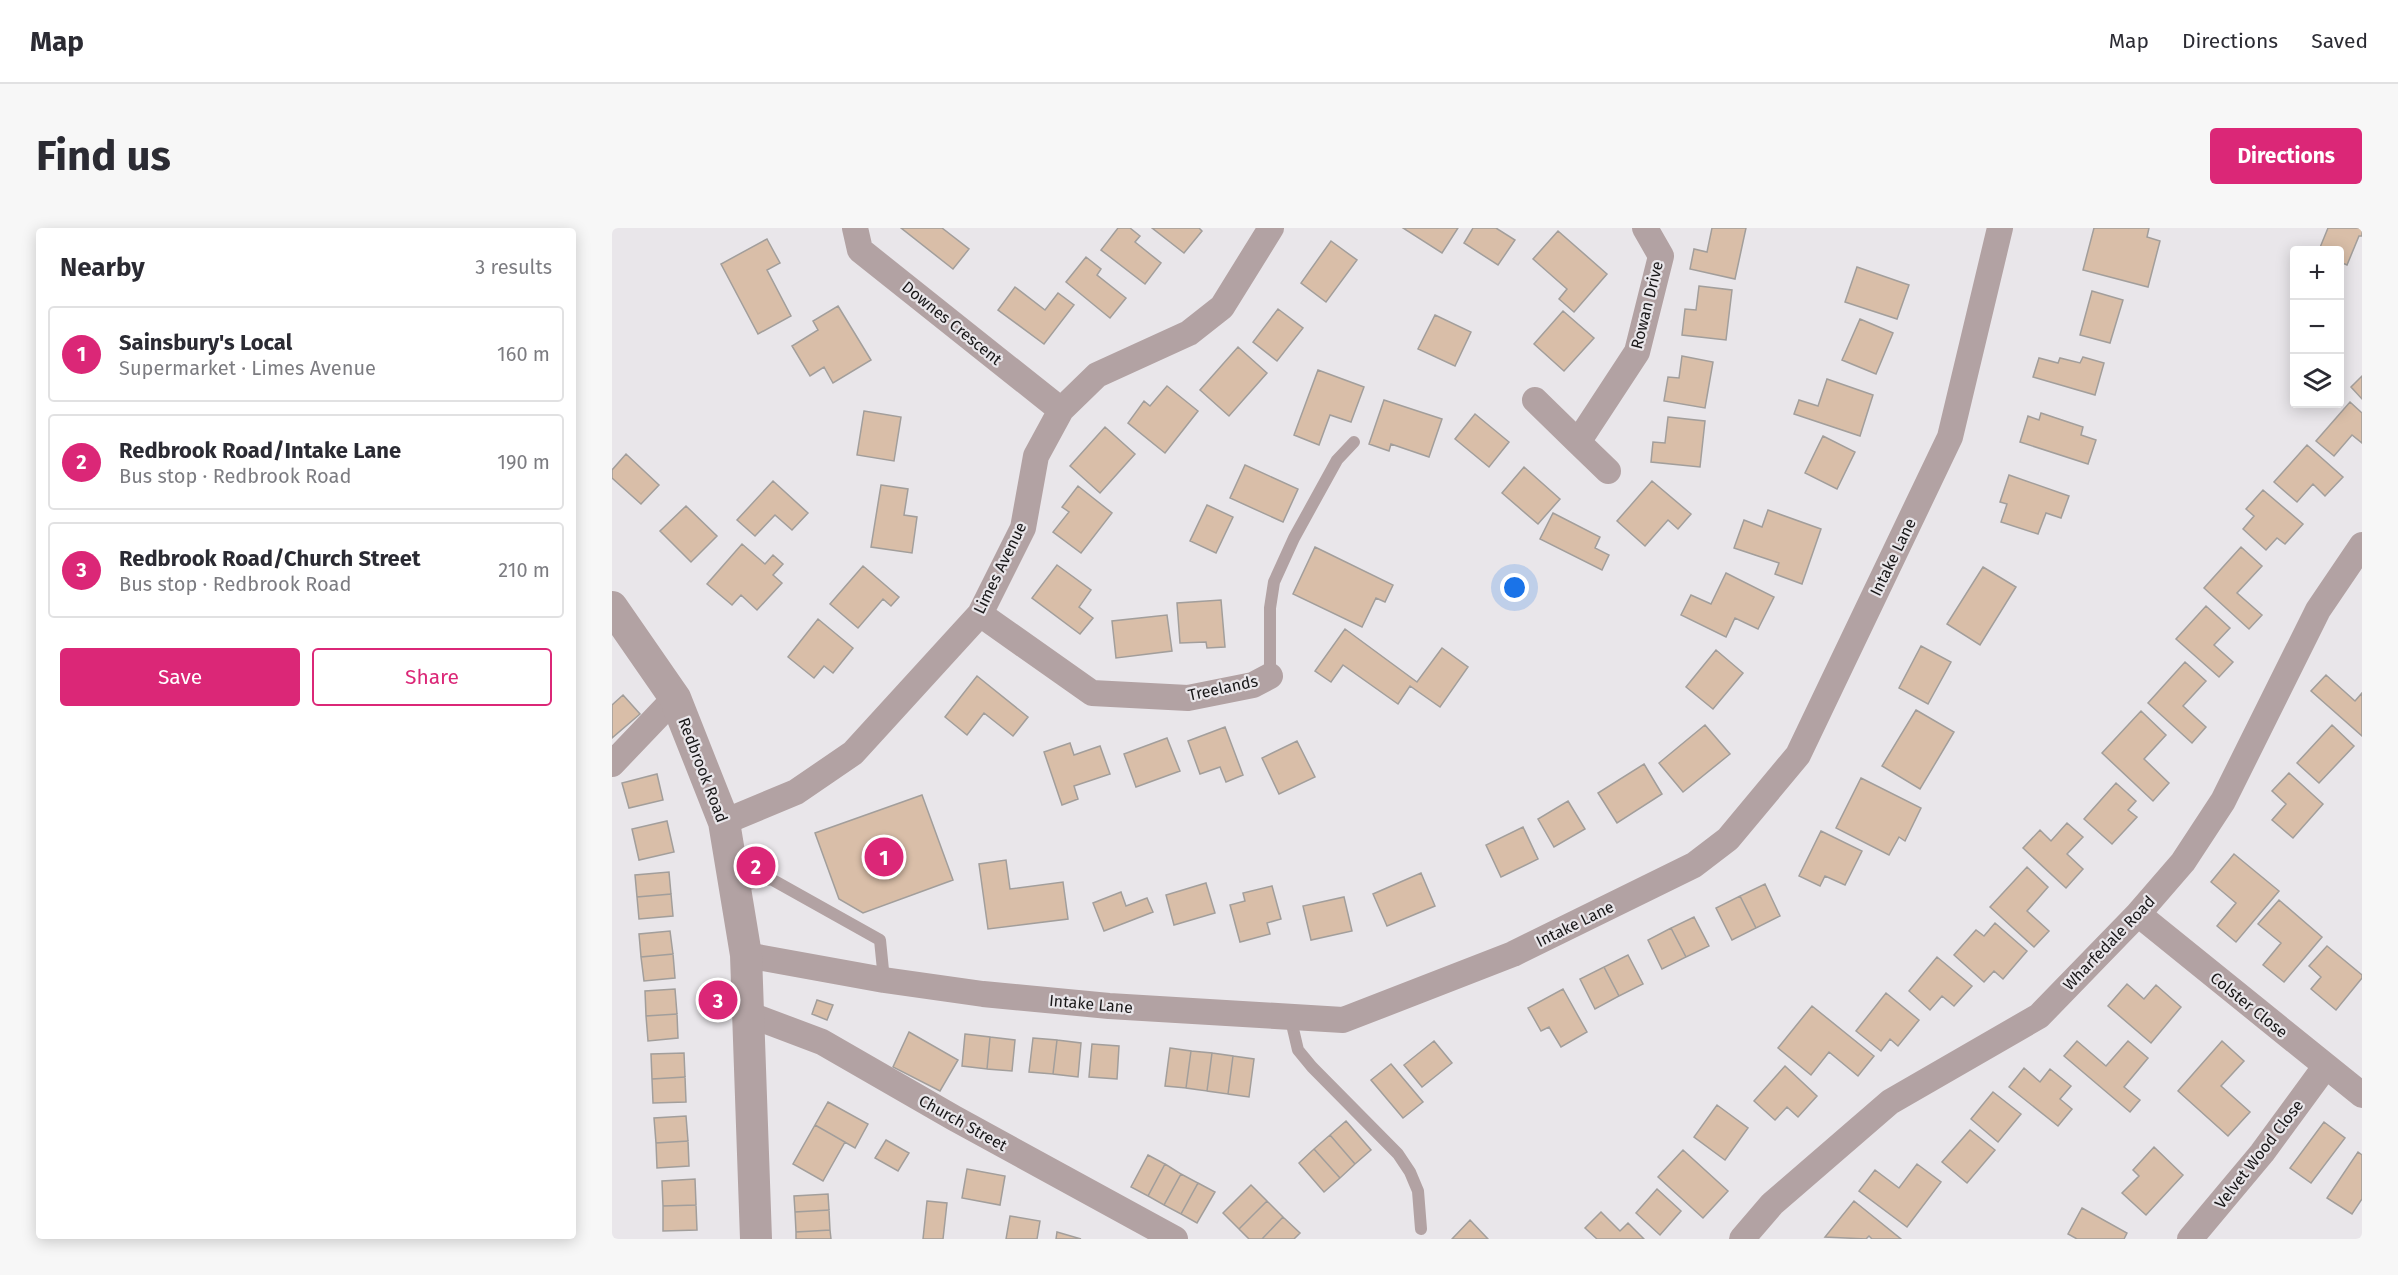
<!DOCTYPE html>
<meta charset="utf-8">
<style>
body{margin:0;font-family:"Fira Sans",sans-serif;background:#f7f7f7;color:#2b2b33}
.controls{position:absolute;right:18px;top:18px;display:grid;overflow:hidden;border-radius:6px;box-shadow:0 3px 15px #0003}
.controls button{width:54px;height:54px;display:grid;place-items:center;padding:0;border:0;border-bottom:2px solid #e1e1e2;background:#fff;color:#2b2b33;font:30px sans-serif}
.you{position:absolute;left:903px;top:360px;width:21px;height:21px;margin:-15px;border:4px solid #fff;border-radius:50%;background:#1a73e8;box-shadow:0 0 0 9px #1a73e833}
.badge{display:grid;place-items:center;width:39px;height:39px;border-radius:50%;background:#db2777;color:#fff;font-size:20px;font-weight:700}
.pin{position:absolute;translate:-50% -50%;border:3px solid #fff;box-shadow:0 2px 6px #0006}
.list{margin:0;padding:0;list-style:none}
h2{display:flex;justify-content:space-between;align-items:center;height:78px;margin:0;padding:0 24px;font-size:26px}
h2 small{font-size:20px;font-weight:400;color:#7c7c81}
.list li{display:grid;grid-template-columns:39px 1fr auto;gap:18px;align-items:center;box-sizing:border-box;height:96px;margin:0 12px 12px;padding:0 12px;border:2px solid #e1e1e2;border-radius:6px}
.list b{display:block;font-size:22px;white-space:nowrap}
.list p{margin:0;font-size:20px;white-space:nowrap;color:#7c7c81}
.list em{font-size:20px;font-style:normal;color:#7c7c81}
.actions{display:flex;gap:12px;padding:18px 24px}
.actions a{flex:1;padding:14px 0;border:2px solid #db2777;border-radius:6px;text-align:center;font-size:21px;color:#db2777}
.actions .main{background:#db2777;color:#fff}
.icon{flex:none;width:33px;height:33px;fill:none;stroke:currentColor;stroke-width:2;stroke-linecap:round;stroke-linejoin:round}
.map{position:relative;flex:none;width:1750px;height:1011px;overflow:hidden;border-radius:6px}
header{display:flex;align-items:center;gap:36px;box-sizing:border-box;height:84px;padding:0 30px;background:#fff;border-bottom:2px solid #e1e1e2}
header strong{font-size:28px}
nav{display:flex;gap:33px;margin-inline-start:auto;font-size:21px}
.intro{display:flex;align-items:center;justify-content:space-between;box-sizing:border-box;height:144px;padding:0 36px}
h1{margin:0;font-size:42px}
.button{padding:15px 27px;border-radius:6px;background:#db2777;color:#fff;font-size:21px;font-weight:700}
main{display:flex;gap:36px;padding:0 36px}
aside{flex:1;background:#fff;border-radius:6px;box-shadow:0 3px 15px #0003}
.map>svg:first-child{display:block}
</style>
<header>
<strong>Map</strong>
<nav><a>Map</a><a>Directions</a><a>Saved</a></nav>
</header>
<div class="intro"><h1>Find us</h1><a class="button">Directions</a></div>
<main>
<aside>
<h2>Nearby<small>3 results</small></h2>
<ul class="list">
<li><span class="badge">1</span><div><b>Sainsbury's Local</b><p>Supermarket · Limes Avenue</p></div><em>160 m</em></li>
<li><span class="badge">2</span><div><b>Redbrook Road/Intake Lane</b><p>Bus stop · Redbrook Road</p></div><em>190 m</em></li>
<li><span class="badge">3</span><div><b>Redbrook Road/Church Street</b><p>Bus stop · Redbrook Road</p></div><em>210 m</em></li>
</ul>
<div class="actions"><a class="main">Save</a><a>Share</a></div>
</aside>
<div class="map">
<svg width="1750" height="1011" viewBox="0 0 1750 1011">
<rect width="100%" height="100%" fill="#e9e6ea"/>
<path fill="#d9bea8" stroke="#a29e9b" stroke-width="1.5" d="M 289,0 L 330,0 L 357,21 L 341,41 Z
M 506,0 L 518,0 L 528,8 L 523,14 L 549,35 L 533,56 L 489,22 Z
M 540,0 L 587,0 L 590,3 L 572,25 Z
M 791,0 L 846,0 L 830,25 Z
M 861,0 L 884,0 L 903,12 L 886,37 L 852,15 Z
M 1100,0 L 1134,0 L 1123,51 L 1078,41 L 1082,21 L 1095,24 Z
M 1482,0 L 1537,0 L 1535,9 L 1548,13 L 1536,59 L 1471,42 Z
M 1716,0 L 1750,0 L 1750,8 L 1747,8 L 1735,37 L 1728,34 L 1728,22 L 1707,22 Z
M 946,3 L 995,46 L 962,84 L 947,71 L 955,61 L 921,31 Z
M 155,11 L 168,35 L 155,42 L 179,88 L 146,106 L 109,36 Z
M 719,13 L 745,32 L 714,74 L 689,55 Z
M 474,29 L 489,41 L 485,47 L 514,70 L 498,90 L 454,54 Z
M 1245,39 L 1297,57 L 1285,91 L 1233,74 Z
M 1087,58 L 1120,62 L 1114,112 L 1070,107 L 1073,81 L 1084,82 Z
M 403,59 L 433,82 L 446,65 L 462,77 L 432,116 L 386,82 Z
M 1480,63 L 1511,72 L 1498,115 L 1468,107 Z
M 226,78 L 259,132 L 221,155 L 212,139 L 198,148 L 180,118 L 206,102 L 201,93 Z
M 666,81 L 691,100 L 665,133 L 641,114 Z
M 951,83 L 982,110 L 952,143 L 922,116 Z
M 823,87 L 859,104 L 843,138 L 806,121 Z
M 1248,91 L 1281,105 L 1264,146 L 1230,132 Z
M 626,119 L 655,145 L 617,188 L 588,162 Z
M 1070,128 L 1101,134 L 1093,180 L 1052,173 L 1056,149 L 1067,150 Z
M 1471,129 L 1492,135 L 1483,167 L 1421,149 L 1427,130 L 1446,135 L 1448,130 L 1468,135 Z
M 706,142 L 752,159 L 739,194 L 718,187 L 707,217 L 682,207 Z
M 1750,148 L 1750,171 L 1739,159 Z
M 1215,151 L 1261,167 L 1248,208 L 1182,186 L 1187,172 L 1206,178 Z
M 555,158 L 586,183 L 553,225 L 516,195 L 532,173 L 538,178 Z
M 772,172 L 830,191 L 817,229 L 779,216 L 777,223 L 757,216 Z
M 1738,174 L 1750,185 L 1750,215 L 1740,207 L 1722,228 L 1704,213 Z
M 252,183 L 289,189 L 282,233 L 245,227 Z
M 1429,185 L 1471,199 L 1469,207 L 1484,212 L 1476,236 L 1408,214 L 1416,188 L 1427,192 Z
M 863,186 L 897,214 L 877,239 L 843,211 Z
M 1056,189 L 1093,193 L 1088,239 L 1039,234 L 1041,214 L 1053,215 Z
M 493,199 L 523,226 L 488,265 L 458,238 Z
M 1211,208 L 1243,224 L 1225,261 L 1193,245 Z
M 1695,217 L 1731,249 L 1713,268 L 1701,256 L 1685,274 L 1662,254 Z
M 14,226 L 47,257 L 29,276 L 0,250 L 0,242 Z
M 633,237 L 686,261 L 671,294 L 618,270 Z
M 912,239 L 948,271 L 926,296 L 890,265 Z
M 1397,247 L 1457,268 L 1449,290 L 1434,285 L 1426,306 L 1389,294 L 1395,276 L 1388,274 Z
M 161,253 L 196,285 L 180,302 L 163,287 L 143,308 L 125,292 Z
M 1040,253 L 1079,286 L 1066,301 L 1056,292 L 1033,318 L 1005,293 Z
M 269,257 L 296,261 L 292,287 L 305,289 L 300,325 L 259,319 Z
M 466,258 L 500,285 L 469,325 L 441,304 L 457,284 L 450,279 Z
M 1651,262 L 1691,296 L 1673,316 L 1665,310 L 1654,322 L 1631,301 L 1642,288 L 1634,281 Z
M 595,277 L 621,289 L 604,325 L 578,313 Z
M 74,278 L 105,308 L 79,334 L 48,303 Z
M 1156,282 L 1209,301 L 1190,356 L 1163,346 L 1167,335 L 1122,320 L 1132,292 L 1150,299 Z
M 941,285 L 988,309 L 983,320 L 997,327 L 990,342 L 928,311 Z
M 130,316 L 153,336 L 161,327 L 171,336 L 161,347 L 170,355 L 145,382 L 129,367 L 120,377 L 95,356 Z
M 703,319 L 781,357 L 773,374 L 764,370 L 750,399 L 681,366 Z
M 1629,319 L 1650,338 L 1625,365 L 1650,387 L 1637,401 L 1592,360 Z
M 445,337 L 479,362 L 467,379 L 481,390 L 468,406 L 420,370 Z
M 251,338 L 287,369 L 279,378 L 271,371 L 246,400 L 218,376 Z
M 1371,339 L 1404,359 L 1368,417 L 1335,396 Z
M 1114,345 L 1162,369 L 1146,401 L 1123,390 L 1114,409 L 1069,387 L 1079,367 L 1099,376 Z
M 609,372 L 613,419 L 595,420 L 594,414 L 568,415 L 565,375 Z
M 1594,378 L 1618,400 L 1602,417 L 1621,434 L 1607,449 L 1564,411 Z
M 555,387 L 560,423 L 504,430 L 500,393 Z
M 206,391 L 241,420 L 221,445 L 212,438 L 202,450 L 176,429 Z
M 733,401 L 805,454 L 830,420 L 856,439 L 828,479 L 798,458 L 786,476 L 731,437 L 719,454 L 703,443 Z
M 1309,418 L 1339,434 L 1316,476 L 1287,460 Z
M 1104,422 L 1131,445 L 1101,481 L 1074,459 Z
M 1573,434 L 1594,453 L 1571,478 L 1594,499 L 1580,515 L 1536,475 Z
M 1714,447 L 1743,473 L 1750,465 L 1750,508 L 1699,463 Z
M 365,448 L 416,489 L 401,508 L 372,485 L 355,507 L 333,489 Z
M 11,467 L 28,486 L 0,510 L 0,477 Z
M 1304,482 L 1342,504 L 1308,561 L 1270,538 Z
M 1529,483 L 1554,507 L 1532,531 L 1557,555 L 1541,573 L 1490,525 Z
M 1093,497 L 1118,526 L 1071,564 L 1047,535 Z
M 1720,497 L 1742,518 L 1707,555 L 1685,535 Z
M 613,499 L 631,547 L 614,554 L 608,539 L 588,546 L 576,513 Z
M 555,510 L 568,543 L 524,559 L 512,526 Z
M 685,513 L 703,549 L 667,566 L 650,530 Z
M 458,515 L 462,527 L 488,518 L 498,546 L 462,558 L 466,571 L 450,577 L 432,524 Z
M 1032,536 L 1050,566 L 1005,595 L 986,565 Z
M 1677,545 L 1711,576 L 1681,610 L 1660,592 L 1674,576 L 1660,563 Z
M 45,546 L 51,572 L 17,580 L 10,555 Z
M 1249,550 L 1309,580 L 1293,613 L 1287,609 L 1277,627 L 1224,600 Z
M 1504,555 L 1524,573 L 1516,582 L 1525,589 L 1500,616 L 1472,591 Z
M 310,567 L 341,652 L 251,685 L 227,671 L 203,605 Z
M 956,573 L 973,601 L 942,619 L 926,591 Z
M 55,593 L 62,624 L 27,632 L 20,601 Z
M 1455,595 L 1471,609 L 1455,626 L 1471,641 L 1454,660 L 1411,620 L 1428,602 L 1439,613 Z
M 911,599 L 926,631 L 889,649 L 874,617 Z
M 1209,603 L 1250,623 L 1233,657 L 1213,648 L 1208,658 L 1187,648 Z
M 1622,626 L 1667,663 L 1624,714 L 1605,698 L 1624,675 L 1599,654 Z
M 394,632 L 398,661 L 451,654 L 456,691 L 376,701 L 367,636 Z
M 1415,639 L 1436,659 L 1415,683 L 1437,703 L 1422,719 L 1378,679 Z
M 57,644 L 59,666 L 25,669 L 23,647 Z
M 809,645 L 823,678 L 775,698 L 761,666 Z
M 594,655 L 603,685 L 562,697 L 554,667 Z
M 1153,656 L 1168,688 L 1144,700 L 1128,668 Z
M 660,658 L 669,691 L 655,695 L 658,706 L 628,714 L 618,677 L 633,673 L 631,665 Z
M 509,664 L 514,678 L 535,670 L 541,684 L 492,703 L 481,675 Z
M 59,666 L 61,688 L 27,691 L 25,669 Z
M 1128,668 L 1144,700 L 1120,712 L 1104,680 Z
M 732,669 L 740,703 L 699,712 L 691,678 Z
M 1667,672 L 1710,709 L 1672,754 L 1651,737 L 1669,715 L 1646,696 Z
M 1082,689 L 1097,718 L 1074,729 L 1059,700 Z
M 1383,695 L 1415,723 L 1391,751 L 1382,743 L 1372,754 L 1342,727 L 1364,702 L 1372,708 Z
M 1059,700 L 1074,729 L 1050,741 L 1036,712 Z
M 58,703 L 61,726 L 29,729 L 27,706 Z
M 1715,718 L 1750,747 L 1750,750 L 1724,782 L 1699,761 L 1709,749 L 1697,738 Z
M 61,726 L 63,750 L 32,753 L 29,729 Z
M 1016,727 L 1031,756 L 1007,768 L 992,739 Z
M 1325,729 L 1360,758 L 1342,778 L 1330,768 L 1318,782 L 1297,763 Z
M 992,739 L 1007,768 L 983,781 L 968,751 Z
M 1515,756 L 1532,771 L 1544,757 L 1569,779 L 1539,815 L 1496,778 Z
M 63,761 L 65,786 L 34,788 L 33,763 Z
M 951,761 L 975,804 L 949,819 L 937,799 L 929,803 L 916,780 Z
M 1274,765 L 1307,792 L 1286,818 L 1278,811 L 1269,823 L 1244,803 Z
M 205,772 L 221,777 L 215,792 L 200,786 Z
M 1200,778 L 1262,828 L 1246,848 L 1217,824 L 1199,847 L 1166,820 Z
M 65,786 L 66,810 L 36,813 L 34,788 Z
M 297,804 L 346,832 L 328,863 L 281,839 Z
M 353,806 L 378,809 L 375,841 L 350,838 Z
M 378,809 L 403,812 L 400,843 L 375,841 Z
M 421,810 L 445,812 L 441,846 L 417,844 Z
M 445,812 L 469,815 L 466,849 L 441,846 Z
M 822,813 L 840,835 L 810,859 L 792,837 Z
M 1465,813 L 1494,838 L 1516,813 L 1536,830 L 1512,859 L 1528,872 L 1518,884 L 1452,828 Z
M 1610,813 L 1632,833 L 1609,858 L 1638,884 L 1616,908 L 1566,863 Z
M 480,816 L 507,818 L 505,851 L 477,849 Z
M 558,820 L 579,823 L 574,860 L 553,858 Z
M 579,823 L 600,825 L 595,863 L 574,860 Z
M 72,825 L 73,849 L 40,851 L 39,826 Z
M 600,825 L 621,828 L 616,866 L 595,863 Z
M 621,828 L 642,831 L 637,869 L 616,866 Z
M 779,836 L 811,874 L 791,890 L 759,852 Z
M 1173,838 L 1205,868 L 1186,889 L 1175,879 L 1163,892 L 1142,873 Z
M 1412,840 L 1428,854 L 1438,841 L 1459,858 L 1448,871 L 1460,881 L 1446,898 L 1397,859 Z
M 73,849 L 74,874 L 41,875 L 40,851 Z
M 1381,864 L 1409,886 L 1386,914 L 1359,891 Z
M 216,874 L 256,896 L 243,920 L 203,897 Z
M 1105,877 L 1136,900 L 1113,932 L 1082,909 Z
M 74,888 L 76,913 L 44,915 L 42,890 Z
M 734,893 L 759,922 L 743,936 L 718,907 Z
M 1712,894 L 1733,910 L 1699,955 L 1678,940 Z
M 203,897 L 233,914 L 211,953 L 181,936 Z
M 1358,902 L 1383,922 L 1355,955 L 1330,934 Z
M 718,907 L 743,936 L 728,950 L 702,921 Z
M 274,912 L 297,925 L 286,943 L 263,930 Z
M 76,913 L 77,938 L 45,940 L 44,915 Z
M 1542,919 L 1571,947 L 1534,987 L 1510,965 L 1527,948 L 1521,942 Z
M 702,921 L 728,950 L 712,964 L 687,935 Z
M 1071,922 L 1116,963 L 1091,990 L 1046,949 Z
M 1746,924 L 1750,927 L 1750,971 L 1740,986 L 1715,970 Z
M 536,927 L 553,936 L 536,968 L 519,959 Z
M 553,936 L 569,946 L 552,977 L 536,968 Z
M 1305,936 L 1329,954 L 1295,999 L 1247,963 L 1263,942 L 1287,960 Z
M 355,941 L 393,948 L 388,977 L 350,970 Z
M 569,946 L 586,955 L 569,986 L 552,977 Z
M 83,951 L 84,977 L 51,978 L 50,953 Z
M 586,955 L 603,964 L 585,995 L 569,986 Z
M 639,957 L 655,973 L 627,1001 L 611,985 Z
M 1045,961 L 1069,983 L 1048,1007 L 1024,985 Z
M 216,966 L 217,982 L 183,984 L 182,968 Z
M 315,973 L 335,975 L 331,1011 L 311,1011 Z
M 655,973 L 671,989 L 650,1011 L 637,1011 L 627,1001 Z
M 1242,973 L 1289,1011 L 1260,1011 L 1257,1008 L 1254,1011 L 1213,1009 Z
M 84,977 L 85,1002 L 51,1003 L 51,978 Z
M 1470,980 L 1515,1005 L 1512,1011 L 1465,1011 L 1456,1006 Z
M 217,982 L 218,1002 L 184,1004 L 183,984 Z
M 989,984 L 1008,1003 L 1016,995 L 1032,1011 L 985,1011 L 973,1000 Z
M 398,988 L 428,993 L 425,1011 L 394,1011 Z
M 671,989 L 688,1005 L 682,1011 L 650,1011 Z
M 858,992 L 876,1011 L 840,1011 Z
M 218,1002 L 219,1011 L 184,1011 L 184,1004 Z
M 445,1004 L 469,1011 L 444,1011 Z"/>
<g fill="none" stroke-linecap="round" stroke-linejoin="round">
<path stroke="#b2a2a3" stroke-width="12" d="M 658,448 L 658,380 L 662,354 L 682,310 L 725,232 L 742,214
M 123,659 L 159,651 L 268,712 L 272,752
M 678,788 L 686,822 L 700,839 L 786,926 L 798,944 L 806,963 L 809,1001"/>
<path stroke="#b2a2a3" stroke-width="26" d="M 243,0 L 248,22 L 449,182
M 923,172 L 966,214 L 1025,124 L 1049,28 L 1033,0
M 966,214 L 996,243
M 368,386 L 480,465 L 576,470 L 641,457 L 658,448
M 0,536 L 63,470
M 112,594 L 184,564 L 241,525 L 368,386 L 411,300 L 424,228 L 449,182 L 485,147 L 577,105 L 610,79 L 659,0
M 1526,686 L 1750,867
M 134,727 L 272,752 L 371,766 L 497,778 L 731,792 L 901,726 L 1082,637 L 1116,611 L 1186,527 L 1338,209 L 1388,0
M 136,786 L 210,814 L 342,890 L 563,1011
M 1130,1011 L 1160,976 L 1278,874 L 1427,788 L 1526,686 L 1571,634 L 1611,573 L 1706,382 L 1750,317
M 1578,1011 L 1650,925 L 1713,839"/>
<path stroke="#b2a2a3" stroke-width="32" d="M 0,379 L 63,470 L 112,594 L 134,727 L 144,1011"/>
</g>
<g text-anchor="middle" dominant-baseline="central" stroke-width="4.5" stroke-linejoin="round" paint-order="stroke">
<g font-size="16" fill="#181718" stroke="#e9e6ea">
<text transform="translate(1035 77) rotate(-76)">Rowan Drive</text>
<text transform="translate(340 95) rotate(39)">Downes Crescent</text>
<text transform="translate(1281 329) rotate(-64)">Intake Lane</text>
<text transform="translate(388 340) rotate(-64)">Limes Avenue</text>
<text transform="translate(611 460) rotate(-12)">Treelands</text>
<text transform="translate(91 542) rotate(69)">Redbrook Road</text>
<text transform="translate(963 696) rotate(-26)">Intake Lane</text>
<text transform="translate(1497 715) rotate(-46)">Wharfedale Road</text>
<text transform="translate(479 776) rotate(5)">Intake Lane</text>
<text transform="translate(1637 777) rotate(39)">Colster Close</text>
<text transform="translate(351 895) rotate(29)">Church Street</text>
<text transform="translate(1647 926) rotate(-52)">Velvet Wood Close</text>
</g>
</g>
</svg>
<div class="controls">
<button>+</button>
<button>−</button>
<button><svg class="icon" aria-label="layers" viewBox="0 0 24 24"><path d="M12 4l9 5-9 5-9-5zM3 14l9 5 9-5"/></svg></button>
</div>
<div class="you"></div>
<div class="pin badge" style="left:272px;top:629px">1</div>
<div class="pin badge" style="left:144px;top:638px">2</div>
<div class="pin badge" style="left:106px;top:772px">3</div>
</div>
</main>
